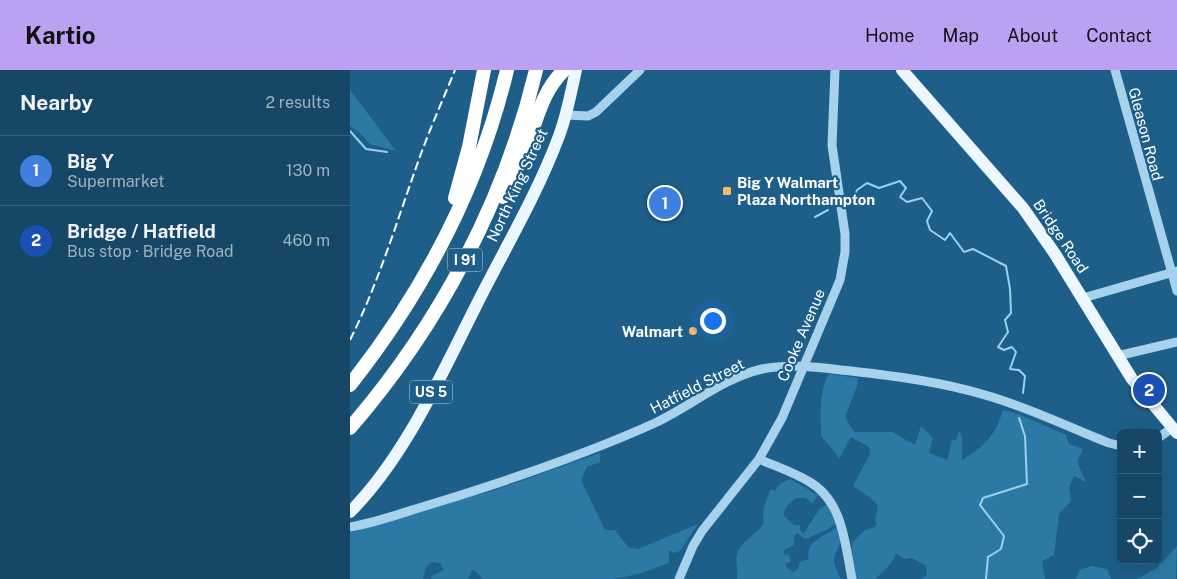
<!DOCTYPE html>
<meta charset="utf-8">
<style>
body{margin:0;font-family:"Public Sans",sans-serif;background:#1f4e6d;color:#f1f3f6}
.controls{position:absolute;right:15px;bottom:15px;display:grid;overflow:hidden;border-radius:8px;box-shadow:0 5px 20px #0002}
.controls button{width:45px;height:45px;display:grid;place-items:center;padding:0;border:0;border-bottom:1px solid #355f7b;background:#164767;color:#f1f3f6;font:25px sans-serif}
.you{position:absolute;left:362px;top:250px;width:18px;height:18px;margin:-12px;border:4px solid #fff;border-radius:50%;background:#1a73e8;box-shadow:0 0 0 8px #1a73e833}
.badge{display:grid;place-items:center;width:32px;height:32px;border-radius:50%;background:#bca0f2;color:#fff;font-size:16px;font-weight:700}
.pin{position:absolute;translate:-50% -50%;border:2px solid #fff;box-shadow:0 1px 5px #0006}
.list{margin:0;padding:0;list-style:none}
h2{display:flex;justify-content:space-between;align-items:center;height:65px;margin:0;padding:0 20px;font-size:21px}
h2 small{font-size:16px;font-weight:400;color:#9eb2c0}
.list li{display:grid;grid-template-columns:32px 1fr auto;gap:15px;align-items:center;box-sizing:border-box;height:70px;padding:0 20px;border-top:1px solid #355f7b}
.list b{display:block;font-size:19px;white-space:nowrap}
.list p{margin:0;font-size:16px;white-space:nowrap;color:#9eb2c0}
.list em{font-size:16px;font-style:normal;color:#9eb2c0}
.icon{flex:none;width:28px;height:28px;fill:none;stroke:currentColor;stroke-width:2;stroke-linecap:round;stroke-linejoin:round}
.map{position:relative;flex:none;width:827px;height:509px;overflow:hidden}
header{display:flex;align-items:center;gap:30px;box-sizing:border-box;height:70px;padding:0 25px;background:#bca0f2;color:#111}
header strong{font-size:24px}
nav{display:flex;gap:28px;margin-inline-start:auto;font-size:18px}
main{display:flex}
aside{flex:1;background:#164767}
.map>svg:first-child{display:block}
</style>
<header>
<strong>Kartio</strong>
<nav><a>Home</a><a>Map</a><a>About</a><a>Contact</a></nav>
</header>
<main>
<aside>
<h2>Nearby<small>2 results</small></h2>
<ul class="list">
<li><span class="badge" style="background:#3f7fe0">1</span><div><b>Big Y</b><p>Supermarket</p></div><em>130 m</em></li>
<li><span class="badge" style="background:#1a4fb4">2</span><div><b>Bridge / Hatfield</b><p>Bus stop · Bridge Road</p></div><em>460 m</em></li>
</ul>
</aside>
<div class="map">
<svg width="827" height="509" viewBox="0 0 827 509">
<rect width="100%" height="100%" fill="#1d5f89"/>
<path fill="#2d79a5" d="M 0,20 L 46,81 L 20,74 L 8,61 L 0,56 Z
M 479,304 L 508,308 L 507,316 L 495,347 L 504,362 L 542,362 L 565,375 L 571,356 L 583,368 L 579,383 L 597,390 L 602,370 L 606,370 L 609,361 L 612,367 L 612,390 C 635,376 645,366 653,340 L 668,344 L 716,365 L 719,374 L 733,379 L 727,392 L 736,412 L 724,406 L 719,417 L 721,431 L 709,444 L 704,485 L 692,491 L 695,509 L 571,509 L 577,505 L 576,496 L 562,488 L 555,489 L 546,484 C 541,495 534,501 525,509 L 506,509 L 502,478 L 503,472 L 515,460 L 525,457 L 527,454 L 525,451 L 528,436 C 521,426 512,423 503,416 L 520,384 L 519,377 L 501,367 L 489,389 L 485,382 L 471,366 C 471,345 468,322 479,304 Z
M 250,383 L 250,392 L 237,397 L 231,410 L 255,460 L 265,460 L 278,477 L 288,479 L 348,454 L 330,481 L 324,483 L 319,480 L 319,493 L 288,504 L 264,509 L 133,509 L 123,499 L 118,509 L 81,509 L 82,506 L 94,500 L 90,493 L 82,492 L 76,497 L 73,509 L 0,509 L 0,462 L 148,419 Z
M 440,409 L 468,425 L 462,434 L 456,428 L 446,428 C 440,433 433,438 434,446 L 444,455 L 450,455 L 450,460 L 454,463 L 470,438 L 477,435 L 486,453 L 477,460 L 455,469 L 447,463 L 444,467 L 444,475 L 434,480 L 434,484 L 439,485 L 441,492 L 436,493 L 437,498 L 443,502 L 448,499 L 450,492 L 459,489 C 454,471 476,466 487,457 L 491,472 C 482,489 482,492 491,509 L 387,509 C 389,499 384,490 388,481 C 394,469 407,464 414,453 C 411,441 416,430 421,419 L 425,421 L 430,414 Z
M 827,476 L 826,509 L 787,509 L 807,498 Z
M 742,496 L 757,499 L 761,509 L 726,509 L 730,500 Z"/>
<g fill="none" stroke-linecap="round" stroke-linejoin="round">
<path stroke="#9bd0ee" stroke-width="2" d="M 0,61 L 16,79 L 37,82
M 502,133 L 507,120 L 517,113 L 529,118 L 550,111 L 556,118 L 550,127 L 557,132 L 572,128 L 582,141 L 577,151 L 580,160 L 595,170 L 600,163 L 614,182 L 623,179 L 656,196 L 660,219 L 661,243 L 655,250 L 658,262 L 648,277 L 654,280 L 662,277 L 666,282 L 660,299 L 669,300 L 675,306 L 673,323
M 465,147 L 478,140
M 636,509 L 638,487 L 651,479 L 654,466 L 630,435 L 633,428 L 677,414 L 675,366 L 669,348"/>
<path stroke="#a8d2ec" stroke-width="9" d="M 765,0 L 827,221
M 216,45 L 238,46 L 246,42 L 290,0
M 733,228 L 827,201
M 767,286 L 827,272
M 808,368 L 822,358
M 409,389 C 425,396 443,402 458,411 C 493,430 495,474 502,509
M 0,457 C 29,452 57,441 85,433 C 160,410 234,385 305,353 C 341,336 373,308 412,299 C 440,293 472,298 501,301 C 545,306 592,312 635,325 C 678,337 718,357 759,373 L 771,376
M 329,509 L 343,476 L 352,461 L 409,389 L 432,348 L 490,210 L 495,182 L 495,164 L 482,75 L 485,0"/>
<path stroke="#edf7ff" stroke-width="12" d="M 552,0 L 673,138 L 705,184 L 782,309 L 827,363
M 0,442 C 55,387 91,305 126,236 C 154,180 187,125 209,66 C 217,45 221,22 226,0"/>
<path stroke="#fff" stroke-width="14" d="M 153,127 C 161,110 169,94 176,77 C 188,48 191,23 214,0
M 105,128 L 119,77 L 134,0
M 0,315 C 74,221 129,117 157,0
M 0,358 C 89,255 154,133 186,0"/>
<path stroke="#fff" stroke-width="2" stroke-dasharray="9 4" stroke-linecap="butt" d="M 0,270 C 30,210 49,144 72,81 C 82,54 94,27 105,0"/>
</g>
<g fill="#fbb666" stroke="#1d5f89" stroke-width="2">
<rect x="372" y="116" width="10" height="10" rx="2.5"/>
<circle cx="343" cy="261" r="5"/>
</g>
<g text-anchor="middle" dominant-baseline="central" stroke-width="4.5" stroke-linejoin="round" paint-order="stroke">
<g fill="#1d5f89" stroke="#bbcfdc" stroke-width="1">
<rect x="97.5" y="178.5" width="35" height="23" rx="4"/>
<rect x="60" y="310.5" width="42" height="23" rx="4"/>
</g>
<g font-size="14" font-weight="bold" fill="#fff">
<text x="115" y="190">I 91</text>
<text x="81" y="322">US 5</text>
</g>
<g font-size="15" fill="#fff" stroke="#1d5f89">
<text transform="translate(796 64) rotate(75)">Gleason Road</text>
<text transform="translate(167 115) rotate(-65)">North King Street</text>
<text transform="translate(711 166) rotate(56)">Bridge Road</text>
<text transform="translate(451 265) rotate(-67)">Cooke Avenue</text>
<text transform="translate(347 316) rotate(-27)">Hatfield Street</text>
</g>
<g font-size="15" font-weight="bold" fill="#fff" stroke="#1d5f89" text-anchor="start">
<text x="387" y="112">Big Y Walmart<tspan x="387" dy="17">Plaza Northampton</tspan></text>
<text x="333" y="261" text-anchor="end">Walmart</text>
</g>
</g>
</svg>
<div class="controls">
<button>+</button>
<button>−</button>
<button><svg class="icon" aria-label="locate" viewBox="0 0 24 24"><circle cx="12" cy="12" r="6"/><path d="M12 2v4M12 18v4M2 12h4M18 12h4"/></svg></button>
</div>
<div class="you"></div>
<div class="pin badge" style="left:315px;top:133px;background:#3f7fe0">1</div>
<div class="pin badge" style="left:799px;top:320px;background:#1a4fb4">2</div>
</div>
</main>
